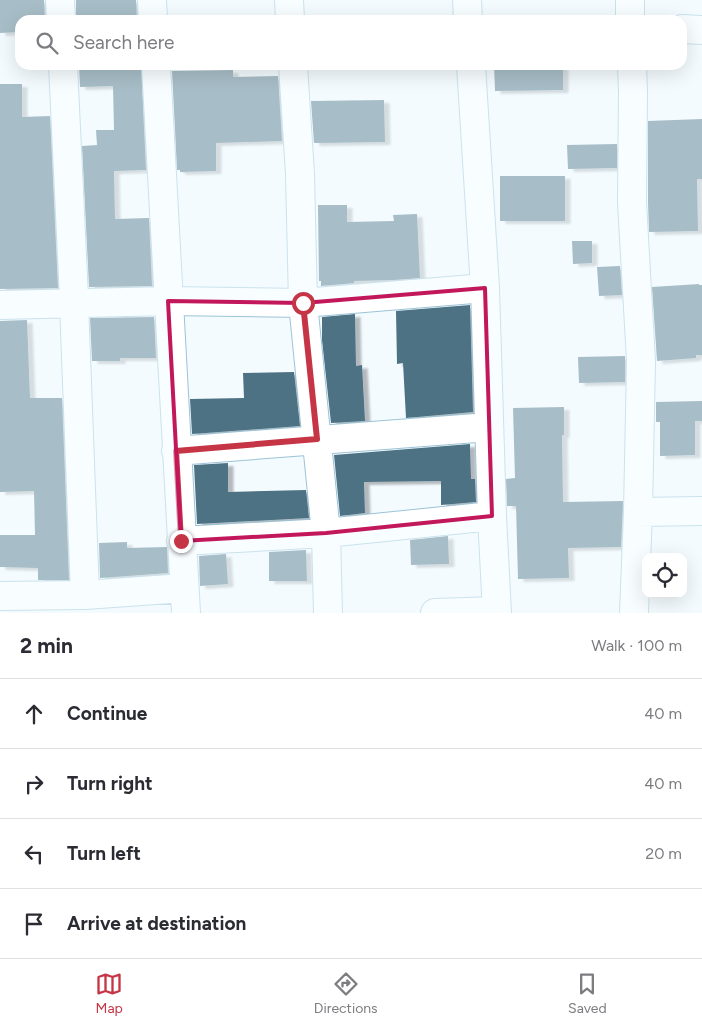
<!DOCTYPE html>
<meta charset="utf-8">
<style>
body{margin:0;font-family:Figtree,sans-serif;background:#f2f2f3;color:#2b2b33}
.controls{position:absolute;right:15px;bottom:15px;display:grid;overflow:hidden;border-radius:10px;box-shadow:0 5px 20px #0002}
.controls button{width:45px;height:45px;display:grid;place-items:center;padding:0;border:0;border-bottom:1px solid #e1e1e2;background:#fff;color:#2b2b33;font:25px sans-serif}
.stop{position:absolute;width:15px;height:15px;margin:-11px;border:4px solid #c63545;border-radius:50%;background:#fff}
.stop.end{background:#c63545;border-color:#fff;box-shadow:0 1px 5px #0008}
.list{margin:0;padding:0;list-style:none}
h2{display:flex;justify-content:space-between;align-items:center;height:65px;margin:0;padding:0 20px;font-size:21px}
h2 small{font-size:16px;font-weight:400;color:#7c7c81}
.list li{display:grid;grid-template-columns:32px 1fr auto;gap:15px;align-items:center;box-sizing:border-box;height:70px;padding:0 20px;border-top:1px solid #e1e1e2}
.list b{display:block;font-size:19px;white-space:nowrap}
.list em{font-size:16px;font-style:normal;color:#7c7c81}
.icon{flex:none;width:28px;height:28px;fill:none;stroke:currentColor;stroke-width:2;stroke-linecap:round;stroke-linejoin:round}
.map{position:relative;flex:none;width:702px;height:613px;overflow:hidden}
.search{position:absolute;background:#fff;box-shadow:0 5px 20px #0002;left:15px;right:15px;top:15px;height:55px;display:flex;align-items:center;gap:12px;box-sizing:border-box;padding:0 18px;border-radius:15px;color:#7c7c81;font-size:19px}
.sheet{height:345px;background:#fff}
nav{display:flex;justify-content:space-around;align-items:center;box-sizing:border-box;height:70px;border-top:1px solid #e1e1e2;background:#fff;font-size:14px;color:#7c7c81}
nav a{display:grid;justify-items:center;gap:2px}
nav .on{color:#c63545}
.map>svg:first-child{display:block}
</style>
<div class="map">
<svg width="702" height="613" viewBox="0 0 702 613">
<defs>
<filter id="shadow"><feDropShadow dx="5.5" dy="3" stdDeviation="1" flood-color="#0004"/></filter>
</defs>
<rect width="100%" height="100%" fill="#f3fbff"/>
<path fill="#4e7284" filter="url(#shadow)" d="M 0,0 L 44,0 L 45,20 L 20,20 L 20,32 L 0,33 Z
M 76,0 L 136,0 L 137,20 L 76,20 Z
M 79,65 L 141,65 L 146,170 L 114,171 L 115,219 L 149,218 L 152,286 L 89,287 L 82,146 L 97,145 L 96,130 L 114,130 L 113,86 L 80,87 Z
M 494,65 L 563,65 L 563,90 L 495,91 Z
M 233,70 L 233,77 L 278,76 L 282,141 L 216,143 L 216,171 L 180,172 L 180,170 L 177,170 L 172,71 Z
M 0,84 L 22,84 L 22,117 L 50,116 L 58,288 L 0,289 Z
M 384,100 L 385,142 L 314,143 L 311,101 Z
M 702,119 L 702,179 L 697,179 L 698,231 L 649,232 L 648,202 L 648,121 Z
M 617,144 L 617,168 L 568,169 L 567,145 Z
M 500,176 L 565,176 L 565,221 L 500,221 Z
M 318,205 L 347,205 L 347,222 L 394,221 L 393,215 L 417,214 L 420,278 L 394,280 L 354,281 L 354,283 L 321,286 L 321,281 L 319,281 Z
M 572,241 L 592,241 L 592,263 L 573,264 Z
M 620,266 L 622,295 L 599,296 L 597,267 Z
M 699,284 L 699,285 L 702,285 L 702,355 L 696,355 L 696,358 L 657,361 L 652,287 Z
M 470,305 L 473,412 L 406,418 L 403,363 L 397,364 L 396,311 Z
M 355,314 L 356,366 L 362,365 L 365,421 L 331,423 L 322,340 L 322,317 Z
M 154,317 L 156,358 L 120,358 L 120,361 L 92,361 L 90,318 Z
M 27,320 L 30,398 L 62,398 L 69,580 L 38,580 L 38,568 L 0,567 L 0,535 L 35,535 L 34,491 L 0,492 L 0,321 Z
M 625,356 L 625,382 L 579,383 L 578,357 Z
M 294,372 L 300,426 L 192,434 L 190,399 L 244,398 L 243,373 Z
M 702,401 L 702,421 L 695,421 L 695,455 L 660,456 L 660,422 L 656,422 L 656,402 Z
M 564,407 L 564,435 L 562,435 L 563,502 L 623,501 L 621,547 L 568,548 L 569,578 L 518,579 L 516,506 L 507,506 L 506,479 L 515,478 L 513,408 Z
M 470,444 L 471,479 L 475,479 L 476,502 L 441,505 L 441,481 L 364,482 L 365,513 L 340,516 L 334,455 Z
M 228,463 L 228,492 L 306,490 L 309,518 L 197,524 L 194,465 Z
M 448,536 L 449,564 L 411,565 L 410,540 Z
M 127,542 L 127,548 L 167,547 L 168,573 L 100,578 L 99,543 Z
M 306,550 L 307,581 L 269,581 L 269,552 Z
M 226,554 L 228,584 L 200,586 L 199,556 Z"/>
<g fill="none" stroke-linecap="round" stroke-linejoin="round">
<g stroke="#9cc3d6" stroke-width="30">
<path id="minor" d="M 60,0 L 61,20
M 152,0 L 153,20
M 289,0 L 290,20
M 467,0 L 468,20
M 630,0 L 630,20
M 682,29 L 702,30
M 63,65 L 74,298 L 74,303 L 85,595
M 156,65 L 186,613
M 293,65 L 300,174 L 303,303 L 326,533 L 328,613
M 471,65 L 485,288 L 492,516 L 497,613
M 632,65 L 633,92 L 632,202 L 641,361 L 638,512
M 0,305 L 168,301 L 303,303 L 485,288
M 176,451 L 489,427
M 181,541 L 326,533 L 492,516
M 0,596 L 85,595 L 184,588
M 435,613 L 497,611
M 634,613 L 638,512 L 702,511"/>
</g>
<use href="#minor" stroke="#fff" stroke-width="28"/>
</g>
<g fill="none" stroke-linecap="round" stroke-linejoin="round">
<path stroke="#c63545" stroke-width="6" d="M 181,541 L 176,451 L 317,439 L 303,303"/>
</g>
<path d="M0 0H702V613H0ZM 485,288 L 492,516 L 326,533 L 181,541 L 168,301 L 303,303 Z" fill="#f3fbff" fill-opacity=".55" fill-rule="evenodd"/>
<path fill="none" stroke="#c2185b" stroke-width="4" stroke-linejoin="round" d="M 485,288 L 492,516 L 326,533 L 181,541 L 168,301 L 303,303 Z"/>
</svg>
<div class="controls">
<button><svg class="icon" aria-label="locate" viewBox="0 0 24 24"><circle cx="12" cy="12" r="6"/><path d="M12 2v4M12 18v4M2 12h4M18 12h4"/></svg></button>
</div>
<div class="stop" style="left:303px;top:303px"></div>
<div class="stop end" style="left:181px;top:541px"></div>
<div class="search"><svg class="icon" aria-label="search" viewBox="0 0 24 24"><circle cx="10" cy="10" r="6"/><path d="M15 15l6 6"/></svg>Search here</div>
</div>
<section class="sheet">
<h2>2 min<small>Walk · 100 m</small></h2>
<ul class="list">
<li><svg class="icon" aria-label="ahead" viewBox="0 0 24 24"><path d="M12 20V5M6 11l6-6 6 6"/></svg><div><b>Continue</b></div><em>40 m</em></li>
<li><svg class="icon" aria-label="right" viewBox="0 0 24 24"><path d="M7 20v-9h11M14 6l5 5-5 5"/></svg><div><b>Turn right</b></div><em>40 m</em></li>
<li><svg class="icon" aria-label="left" viewBox="0 0 24 24"><path d="M17 20v-9H6M10 6l-5 5 5 5"/></svg><div><b>Turn left</b></div><em>20 m</em></li>
<li><svg class="icon" aria-label="arrive" viewBox="0 0 24 24"><path d="M6 21V4h12l-3 4 3 4H6"/></svg><div><b>Arrive at destination</b></div></li>
</ul>
</section>
<nav>
<a class="on"><svg class="icon" aria-label="map" viewBox="0 0 24 24"><path d="M3 6l6-2 6 2 6-2v14l-6 2-6-2-6 2zM9 4v14M15 6v14"/></svg>Map</a>
<a><svg class="icon" aria-label="directions" viewBox="0 0 24 24"><path d="M12 3l9 9-9 9-9-9zM9 14v-3h6M13 9l2 2-2 2"/></svg>Directions</a>
<a><svg class="icon" aria-label="saved" viewBox="0 0 24 24"><path d="M7 4h10v16l-5-4-5 4z"/></svg>Saved</a>
</nav>
